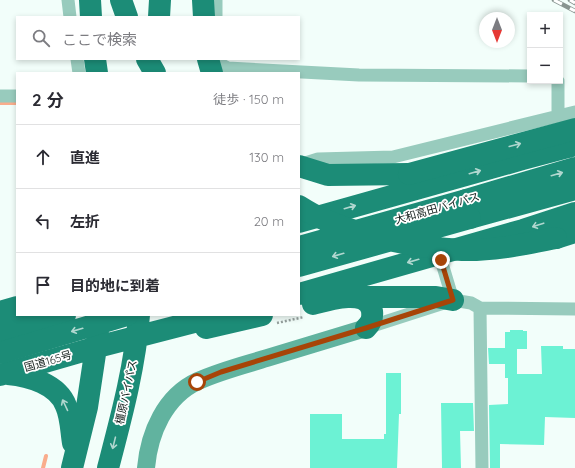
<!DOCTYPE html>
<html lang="ja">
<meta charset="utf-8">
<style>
body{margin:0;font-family:Quicksand,"Noto Sans JP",sans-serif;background:#f7f7f7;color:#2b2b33}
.controls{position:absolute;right:12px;top:12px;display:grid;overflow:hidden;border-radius:0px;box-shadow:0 2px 6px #0003}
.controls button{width:36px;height:36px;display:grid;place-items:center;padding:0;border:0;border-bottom:1px solid #e1e1e2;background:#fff;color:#2b2b33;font:20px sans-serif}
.compass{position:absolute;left:479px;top:12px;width:36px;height:36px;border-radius:50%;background:#fff;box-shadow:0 2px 6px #0003;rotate:180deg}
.stop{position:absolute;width:12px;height:12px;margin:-9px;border:3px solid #a74407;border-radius:50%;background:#fff}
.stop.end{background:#a74407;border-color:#fff;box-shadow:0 1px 4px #0008}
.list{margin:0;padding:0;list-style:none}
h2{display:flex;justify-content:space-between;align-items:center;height:52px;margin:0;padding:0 16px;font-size:17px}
h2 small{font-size:13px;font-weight:400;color:#7c7c81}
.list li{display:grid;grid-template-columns:26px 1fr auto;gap:12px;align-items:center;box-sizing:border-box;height:64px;padding:0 16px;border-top:1px solid #e1e1e2}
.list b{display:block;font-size:15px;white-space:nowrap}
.list em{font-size:13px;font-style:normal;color:#7c7c81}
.icon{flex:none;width:22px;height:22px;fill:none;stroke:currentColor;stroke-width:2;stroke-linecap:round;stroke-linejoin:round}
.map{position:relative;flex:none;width:575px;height:468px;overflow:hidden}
.search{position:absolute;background:#fff;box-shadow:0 2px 6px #0003;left:16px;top:16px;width:284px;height:44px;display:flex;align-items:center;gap:10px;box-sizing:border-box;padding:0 14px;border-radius:0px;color:#7c7c81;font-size:15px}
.panel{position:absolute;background:#fff;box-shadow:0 2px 6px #0003;left:16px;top:72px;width:284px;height:244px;border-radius:0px}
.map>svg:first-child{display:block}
</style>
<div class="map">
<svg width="575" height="468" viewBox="0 0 575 468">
<rect width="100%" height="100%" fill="#f2fefa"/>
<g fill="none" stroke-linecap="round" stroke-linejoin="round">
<path stroke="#f9ad8c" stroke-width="4" d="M 0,103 L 17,103
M 43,468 L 46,456"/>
</g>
<path fill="#6cf2d4" d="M 510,330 L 523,330 L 523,331 L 527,331 L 527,349 L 517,349 L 517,374 L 542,374 L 541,346 L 563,346 L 563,349 L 575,349 L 575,418 L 545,417 L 544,445 L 500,444 L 500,468 L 490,468 L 489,405 L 508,404 L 508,378 L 505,378 L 505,364 L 489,364 L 488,348 L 505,348 L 505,332 L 510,332 Z
M 386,373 L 401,373 L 401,414 L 399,414 L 397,468 L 310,468 L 310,414 L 342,414 L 342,439 L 384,439 L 384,434 L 386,434 Z
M 441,403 L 473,403 L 474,431 L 460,431 L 461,468 L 442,468 Z"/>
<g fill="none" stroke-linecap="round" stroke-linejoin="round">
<path stroke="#95a09d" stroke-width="2.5" stroke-dasharray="2 2" stroke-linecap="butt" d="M 277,323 L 304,317"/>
<path stroke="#98cbbd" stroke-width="13" d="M 68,0 L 70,17
M 216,0 L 216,17
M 77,59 L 79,73
M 218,59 L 222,65 L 228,68 L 359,75 L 530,76
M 558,81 L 558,116
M 0,96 L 17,96
M 299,165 L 318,159 L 393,157 L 575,112
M 441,260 L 453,300
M 480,308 L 482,468
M 366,328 L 453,300 L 471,303 L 480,308 L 575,309"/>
<path stroke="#61b39f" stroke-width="18" d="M 146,468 C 149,433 165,396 198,381 C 220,371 244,365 267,358 C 300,348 333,338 366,328"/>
<path stroke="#1c8c77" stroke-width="22" d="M 90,0 L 91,17
M 121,0 L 127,17
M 203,0 L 204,17
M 159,17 L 160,0
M 95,59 L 97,73
M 208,59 L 212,73
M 299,166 L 328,175 L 409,174
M 466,200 L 575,168
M 470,218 L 575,189
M 299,222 L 523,159 L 575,145
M 556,238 L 575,232
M 299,294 L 523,230 L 575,213
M 356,297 L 436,297 L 453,300
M 313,304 C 327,300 369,287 372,311 C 373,319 371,323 366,328
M 0,312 L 17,307
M 206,328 L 262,315
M 0,334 L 65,315
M 8,374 C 29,376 58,384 66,406 C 71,417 71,431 73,443
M 0,375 L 97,347 L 221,315
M 72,468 L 87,407 L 98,334
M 108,468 C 121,418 135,367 139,315"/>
<g stroke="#889490" stroke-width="4.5">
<path id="rail" d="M 554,0 L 575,11
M 570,0 L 575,3"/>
</g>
<use href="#rail" stroke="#fff" stroke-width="3" stroke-dasharray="9" stroke-linecap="butt"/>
<path stroke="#1c8c77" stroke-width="22" d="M 147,59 L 155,73
M 409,174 L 575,129
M 299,206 C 307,211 315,216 323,219 C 364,237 418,248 462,250 C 494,251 525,244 556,238
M 299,247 L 466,200
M 299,266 L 470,218
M 0,353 L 127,315"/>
</g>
<defs><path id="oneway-shaft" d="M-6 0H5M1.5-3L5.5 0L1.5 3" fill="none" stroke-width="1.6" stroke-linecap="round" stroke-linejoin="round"/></defs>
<g stroke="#b0d7cf">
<use href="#oneway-shaft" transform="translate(515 145) rotate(-15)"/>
<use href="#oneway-shaft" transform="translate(475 172) rotate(-16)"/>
<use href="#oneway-shaft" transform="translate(557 174) rotate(-16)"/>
<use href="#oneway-shaft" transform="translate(350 207) rotate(-16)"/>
<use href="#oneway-shaft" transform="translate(538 225) rotate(162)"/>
<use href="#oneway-shaft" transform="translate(338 255) rotate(164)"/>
<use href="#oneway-shaft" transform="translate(413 261) rotate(164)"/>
<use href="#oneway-shaft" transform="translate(77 330) rotate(164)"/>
<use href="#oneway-shaft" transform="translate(65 405) rotate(-115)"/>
<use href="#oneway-shaft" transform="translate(114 443) rotate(104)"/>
</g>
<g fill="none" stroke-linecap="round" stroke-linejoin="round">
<path stroke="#a74407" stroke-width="5" d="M 197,382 L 221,372 L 366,328 L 453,300 L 441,260"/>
</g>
<g text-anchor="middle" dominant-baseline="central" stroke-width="3.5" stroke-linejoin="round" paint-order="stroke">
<g font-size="11" fill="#141f1c" stroke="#fff">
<text transform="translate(437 208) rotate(-16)">大和高田バイパス</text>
<text transform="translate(48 361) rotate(-16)">国道165号</text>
<text transform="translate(126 392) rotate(-78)">橿原バイパス</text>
</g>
</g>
</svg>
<div class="controls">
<button>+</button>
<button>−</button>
</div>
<svg class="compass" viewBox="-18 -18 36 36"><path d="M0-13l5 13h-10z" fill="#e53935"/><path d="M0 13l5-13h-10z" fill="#7c7c81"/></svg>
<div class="stop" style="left:197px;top:382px"></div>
<div class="stop end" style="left:441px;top:260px"></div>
<div class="search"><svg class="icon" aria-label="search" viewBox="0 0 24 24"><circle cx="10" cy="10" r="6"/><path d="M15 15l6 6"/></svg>ここで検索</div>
<section class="panel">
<h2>2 分<small>徒歩 · 150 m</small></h2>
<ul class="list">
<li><svg class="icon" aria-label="ahead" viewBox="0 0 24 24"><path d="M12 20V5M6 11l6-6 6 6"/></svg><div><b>直進</b></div><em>130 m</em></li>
<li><svg class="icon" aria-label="left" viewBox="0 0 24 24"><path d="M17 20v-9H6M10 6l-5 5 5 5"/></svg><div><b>左折</b></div><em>20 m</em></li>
<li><svg class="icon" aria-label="arrive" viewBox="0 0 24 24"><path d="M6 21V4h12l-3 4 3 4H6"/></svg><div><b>目的地に到着</b></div></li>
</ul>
</section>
</div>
